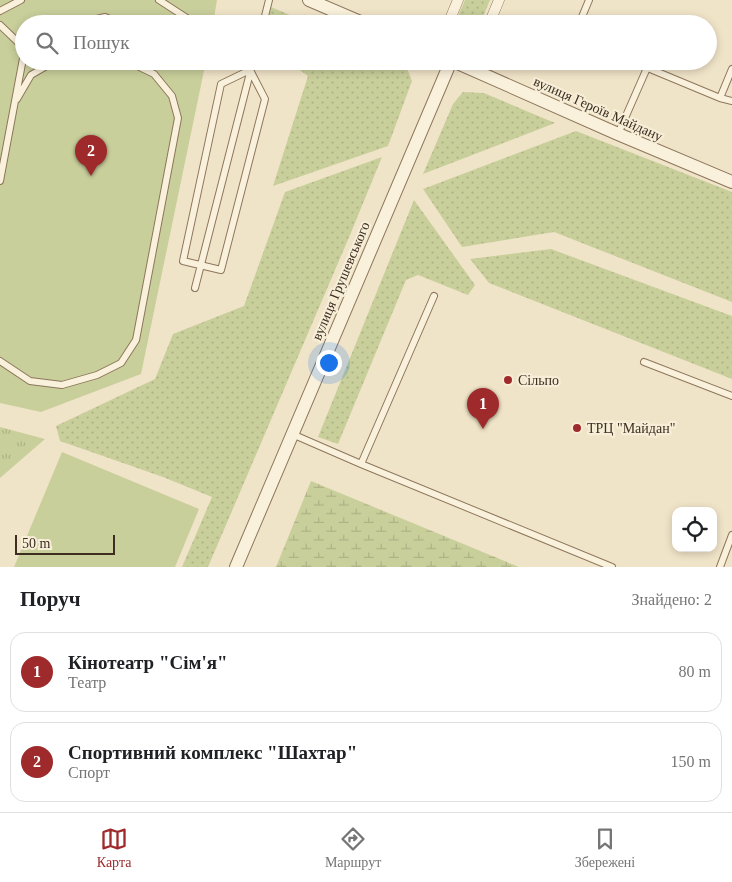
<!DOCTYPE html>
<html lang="uk">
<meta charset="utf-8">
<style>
body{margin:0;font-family:"Times New Roman",serif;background:#f2f2f2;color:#202124}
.controls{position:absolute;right:15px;bottom:15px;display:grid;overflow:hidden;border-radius:10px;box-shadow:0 2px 8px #0003}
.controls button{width:45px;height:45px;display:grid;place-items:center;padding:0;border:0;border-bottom:1px solid #e0e0e0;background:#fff;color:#202124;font:25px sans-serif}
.scale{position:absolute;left:15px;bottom:12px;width:100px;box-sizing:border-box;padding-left:5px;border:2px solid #3d2e20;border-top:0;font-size:14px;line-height:18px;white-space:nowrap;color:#3d2e20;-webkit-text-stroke:4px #f7eed8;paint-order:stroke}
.you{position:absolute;left:328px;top:362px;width:18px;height:18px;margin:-12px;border:4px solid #fff;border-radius:50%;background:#1a73e8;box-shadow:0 0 0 8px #1a73e833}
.badge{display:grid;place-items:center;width:32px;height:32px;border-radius:50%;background:#9e2a2b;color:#fff;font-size:16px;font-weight:700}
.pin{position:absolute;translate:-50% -41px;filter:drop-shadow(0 1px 2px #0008)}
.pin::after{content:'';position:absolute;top:26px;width:18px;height:15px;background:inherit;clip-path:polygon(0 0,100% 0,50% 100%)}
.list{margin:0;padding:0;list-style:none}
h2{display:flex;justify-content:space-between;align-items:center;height:65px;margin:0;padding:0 20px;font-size:21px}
h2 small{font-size:16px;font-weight:400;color:#757577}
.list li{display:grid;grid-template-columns:32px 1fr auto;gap:15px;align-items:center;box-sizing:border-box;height:80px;margin:0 10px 10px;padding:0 10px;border:1px solid #e0e0e0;border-radius:15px}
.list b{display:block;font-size:19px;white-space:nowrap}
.list p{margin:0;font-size:16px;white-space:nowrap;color:#757577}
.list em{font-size:16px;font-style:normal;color:#757577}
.icon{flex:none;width:28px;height:28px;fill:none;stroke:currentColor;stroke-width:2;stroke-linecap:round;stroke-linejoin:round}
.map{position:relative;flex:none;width:732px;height:567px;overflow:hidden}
.search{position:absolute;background:#fff;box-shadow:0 2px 8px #0003;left:15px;right:15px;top:15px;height:55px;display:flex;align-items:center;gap:12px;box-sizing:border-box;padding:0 18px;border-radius:28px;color:#757577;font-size:19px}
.sheet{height:245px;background:#fff}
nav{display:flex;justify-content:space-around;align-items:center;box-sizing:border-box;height:70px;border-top:1px solid #e0e0e0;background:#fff;font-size:14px;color:#757577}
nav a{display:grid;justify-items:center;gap:2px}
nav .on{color:#9e2a2b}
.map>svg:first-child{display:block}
</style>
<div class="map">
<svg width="732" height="567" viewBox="0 0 732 567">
<defs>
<pattern id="grass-tufts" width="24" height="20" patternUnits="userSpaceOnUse" patternTransform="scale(1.25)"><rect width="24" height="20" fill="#c9cf9b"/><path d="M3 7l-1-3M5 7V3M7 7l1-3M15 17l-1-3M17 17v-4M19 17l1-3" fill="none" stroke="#aeb285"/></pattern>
<pattern id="wetland-marsh" width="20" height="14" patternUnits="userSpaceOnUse" patternTransform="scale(1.25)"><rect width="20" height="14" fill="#c9cf9b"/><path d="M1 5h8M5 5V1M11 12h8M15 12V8" fill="none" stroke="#aeb285"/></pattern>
<pattern id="park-dots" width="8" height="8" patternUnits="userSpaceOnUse" patternTransform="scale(1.25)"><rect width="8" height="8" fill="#c9cf9b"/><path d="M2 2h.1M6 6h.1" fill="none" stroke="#aeb285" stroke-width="1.8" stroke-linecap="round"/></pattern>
</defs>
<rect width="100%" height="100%" fill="#f0e4c8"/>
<path fill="url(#grass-tufts)" d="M 0,427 L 45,439 L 0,478 Z"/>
<path fill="url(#wetland-marsh)" d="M 311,481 L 519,567 L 276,567 Z"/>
<path fill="url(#park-dots)" d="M 465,0 L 490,0 L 480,24 L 475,24 L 458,16 Z
M 271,7 L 311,24 L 267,24 Z
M 287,61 L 402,61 L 405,63 L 412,81 L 388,146 L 273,186 L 308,76 Z
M 463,92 L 484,93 L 555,123 L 423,174 L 453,104 Z
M 576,131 L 732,192 L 732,302 L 554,232 L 462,247 L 423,189 Z
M 382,157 L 350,235 L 208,567 L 182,567 L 212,497 L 163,477 L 60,441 L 56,426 L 155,379 L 173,334 L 244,306 L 285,192 Z
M 414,200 L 475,285 L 468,295 L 418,275 L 406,280 L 338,444 L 318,437 Z
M 551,249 L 732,316 L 732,379 L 489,283 L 470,259 Z"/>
<path fill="#c9cf9b" d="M 0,0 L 217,0 L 213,24 L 24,24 L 24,61 L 206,61 L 141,374 L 41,412 L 0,403 Z
M 62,452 L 199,509 L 175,567 L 14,567 Z"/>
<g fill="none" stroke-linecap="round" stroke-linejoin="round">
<g stroke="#8d765c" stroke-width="8">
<path id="service" d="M 159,0 L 196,24
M 0,11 L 21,0
M 77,24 L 105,17 L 121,24
M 263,24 L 269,0
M 579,24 L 589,0
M 0,25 L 24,48
M 178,61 L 182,64
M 631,61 L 720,98 L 732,101
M 250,70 L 265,99 L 221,270 L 183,261 L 221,84 Z
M 720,98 L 732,69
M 17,99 L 31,75 L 55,61
M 618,134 L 647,68
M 0,181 L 24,53
M 195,288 L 253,61
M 0,361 L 30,381 L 62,385 L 97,375 L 121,363 L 136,340 L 178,118 L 172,96 L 154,74 L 127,61
M 644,362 L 732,396
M 292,434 L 361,464 L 612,567
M 361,464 L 434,296
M 720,567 L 732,535"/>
</g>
<g stroke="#8d765c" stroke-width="11">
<path id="pedestrian" d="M 448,24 L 458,0
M 489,24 L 499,0"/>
</g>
<g stroke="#8d765c" stroke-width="14">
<path id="minor" d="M 309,0 L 365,24
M 453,61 L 618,134 L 732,182
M 236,567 L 451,61"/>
</g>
<use href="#service" stroke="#faf1dc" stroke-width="6"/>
<use href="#pedestrian" stroke="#faf1dc" stroke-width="10"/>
<use href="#minor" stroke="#faf1dc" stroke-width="12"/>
</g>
<g fill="#9e2a2b" stroke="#f7eed8" stroke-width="2">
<circle cx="508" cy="380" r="5"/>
<circle cx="577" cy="428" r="5"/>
</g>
<g text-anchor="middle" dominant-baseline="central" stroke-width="4.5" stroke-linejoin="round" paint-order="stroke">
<g font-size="14" fill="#3d2e20" stroke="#f7eed8">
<text transform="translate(598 109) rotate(24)">вулиця Героїв Майдану</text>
<text transform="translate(341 281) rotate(-67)">вулиця Грушевського</text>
</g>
<g font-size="14" fill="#3d2e20" stroke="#f7eed8" text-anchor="start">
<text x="518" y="380">Сільпо</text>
<text x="587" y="428">ТРЦ "Майдан"</text>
</g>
</g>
</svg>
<div class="controls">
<button><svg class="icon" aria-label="locate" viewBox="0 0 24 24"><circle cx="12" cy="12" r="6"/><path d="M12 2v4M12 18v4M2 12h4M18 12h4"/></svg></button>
</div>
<div class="scale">50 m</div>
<div class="you"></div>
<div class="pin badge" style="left:483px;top:429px">1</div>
<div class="pin badge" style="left:91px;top:176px">2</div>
<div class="search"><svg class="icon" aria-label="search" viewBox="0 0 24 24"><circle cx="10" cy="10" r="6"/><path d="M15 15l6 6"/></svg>Пошук</div>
</div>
<section class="sheet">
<h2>Поруч<small>Знайдено: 2</small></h2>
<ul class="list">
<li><span class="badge">1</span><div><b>Кінотеатр &quot;Сім'я&quot;</b><p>Театр</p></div><em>80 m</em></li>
<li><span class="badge">2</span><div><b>Спортивний комплекс &quot;Шахтар&quot;</b><p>Спорт</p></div><em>150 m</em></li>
</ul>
</section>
<nav>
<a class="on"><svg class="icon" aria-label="map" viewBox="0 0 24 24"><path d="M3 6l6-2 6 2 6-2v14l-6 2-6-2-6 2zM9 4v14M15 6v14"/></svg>Карта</a>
<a><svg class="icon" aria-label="directions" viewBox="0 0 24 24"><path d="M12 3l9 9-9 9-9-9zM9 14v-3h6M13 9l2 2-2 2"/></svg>Маршрут</a>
<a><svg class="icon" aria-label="saved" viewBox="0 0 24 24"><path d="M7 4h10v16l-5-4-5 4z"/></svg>Збережені</a>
</nav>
